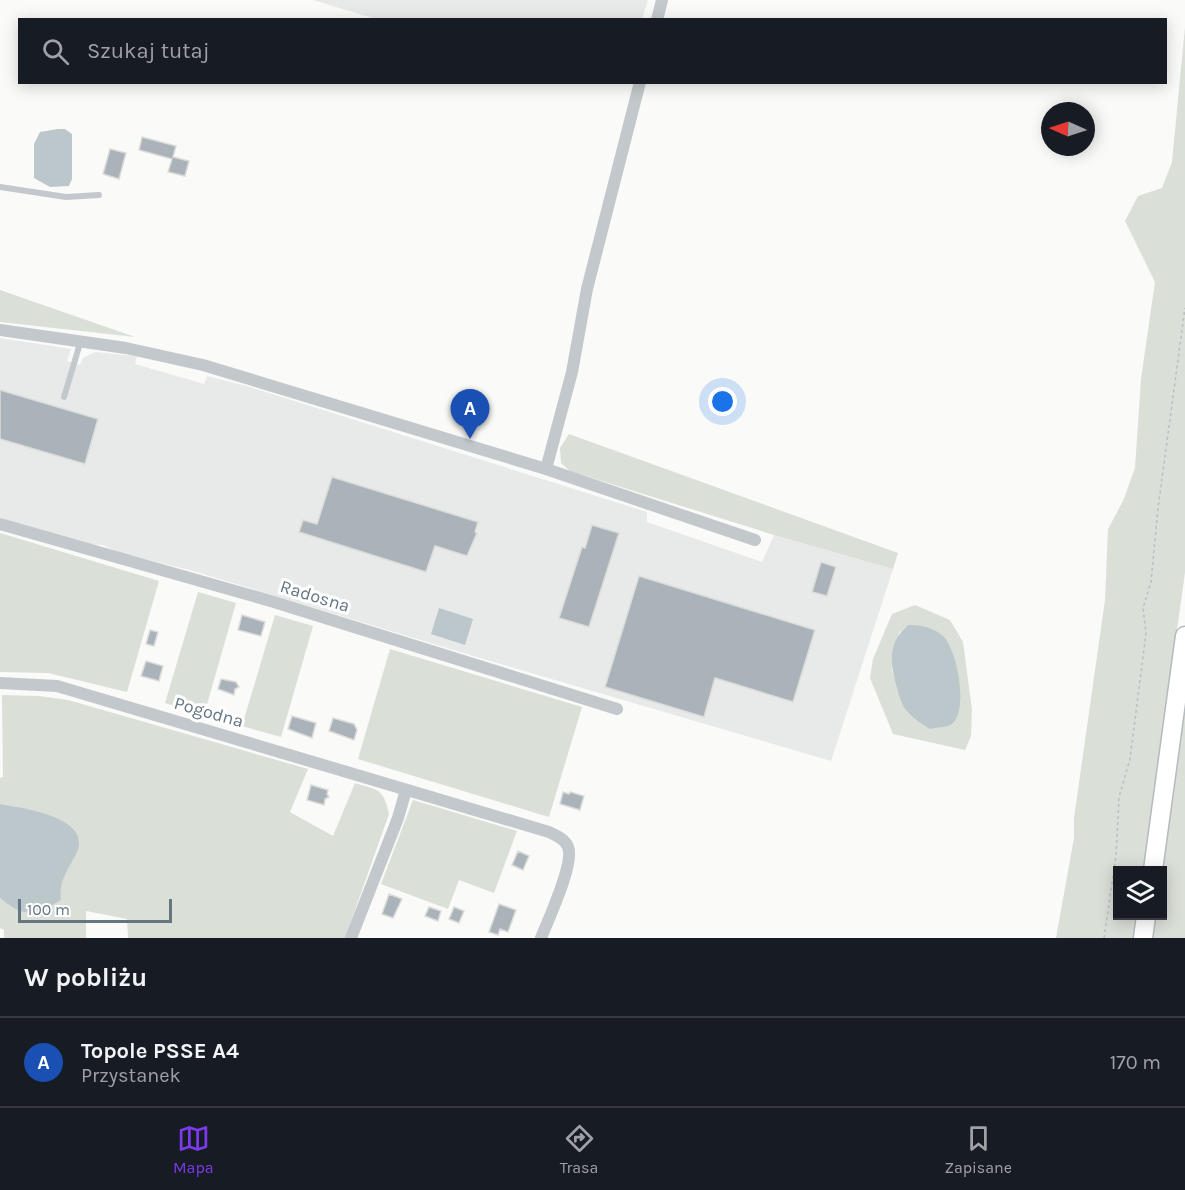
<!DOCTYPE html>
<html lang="pl">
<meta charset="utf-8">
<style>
body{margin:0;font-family:Karla,sans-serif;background:#20242c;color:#f1f3f6}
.controls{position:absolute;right:18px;bottom:18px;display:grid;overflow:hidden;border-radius:0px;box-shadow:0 3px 15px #0003}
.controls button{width:54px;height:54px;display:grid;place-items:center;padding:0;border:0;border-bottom:2px solid #363941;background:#171b24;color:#f1f3f6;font:30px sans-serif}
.compass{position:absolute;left:1041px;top:102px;width:54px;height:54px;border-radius:50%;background:#171b24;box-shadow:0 3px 15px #0003;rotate:273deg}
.scale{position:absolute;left:18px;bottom:15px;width:154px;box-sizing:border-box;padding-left:6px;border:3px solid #657683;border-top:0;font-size:16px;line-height:21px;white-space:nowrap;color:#657683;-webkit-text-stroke:4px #fff;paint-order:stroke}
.you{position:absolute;left:723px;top:402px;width:21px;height:21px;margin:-15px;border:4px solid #fff;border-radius:50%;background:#1a73e8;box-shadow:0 0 0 9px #1a73e833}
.badge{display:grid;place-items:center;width:39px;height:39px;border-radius:50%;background:#7c3aed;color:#fff;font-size:20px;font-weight:700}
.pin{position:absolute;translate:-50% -50px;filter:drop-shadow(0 2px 3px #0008)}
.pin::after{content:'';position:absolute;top:32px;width:21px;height:18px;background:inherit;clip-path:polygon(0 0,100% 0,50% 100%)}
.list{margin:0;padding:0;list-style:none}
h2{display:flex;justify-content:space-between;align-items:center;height:78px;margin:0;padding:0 24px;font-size:26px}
h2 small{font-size:20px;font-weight:400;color:#9ea1a6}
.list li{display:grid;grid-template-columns:39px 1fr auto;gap:18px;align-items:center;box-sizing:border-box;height:90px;padding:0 24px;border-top:2px solid #363941}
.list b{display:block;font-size:22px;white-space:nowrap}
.list p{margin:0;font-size:20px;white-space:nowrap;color:#9ea1a6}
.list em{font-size:20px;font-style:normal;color:#9ea1a6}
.icon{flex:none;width:33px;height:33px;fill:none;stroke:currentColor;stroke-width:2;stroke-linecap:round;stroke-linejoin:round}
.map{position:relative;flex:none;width:1185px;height:938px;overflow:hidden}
.search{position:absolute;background:#171b24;box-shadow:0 3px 15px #0003;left:18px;right:18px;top:18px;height:66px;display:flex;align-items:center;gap:15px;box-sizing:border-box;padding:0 21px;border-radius:0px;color:#9ea1a6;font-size:22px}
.sheet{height:168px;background:#171b24}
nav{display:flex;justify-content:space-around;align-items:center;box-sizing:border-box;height:84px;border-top:2px solid #363941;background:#171b24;font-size:16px;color:#9ea1a6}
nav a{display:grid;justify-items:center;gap:3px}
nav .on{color:#7c3aed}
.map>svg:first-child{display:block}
</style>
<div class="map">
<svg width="1185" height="938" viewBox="0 0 1185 938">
<rect width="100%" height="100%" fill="#fafaf8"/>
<path fill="#e8e9e9" d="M 313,0 L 648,0 L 642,19 L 379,20 Z
M 0,338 L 71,349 L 67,361 L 80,365 L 83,358 L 95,352 L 137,356 L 135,364 L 204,384 L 207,376 L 250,387 L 647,512 L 647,522 L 762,562 L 774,535 L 893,569 L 831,761 L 470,655 L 193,571 L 118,552 L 103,545 L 87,544 L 0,518 Z"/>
<path fill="#dadfd7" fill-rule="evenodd" d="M 1185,27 L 1185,572 L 1144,870 L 1118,870 L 1118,916 L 1138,916 L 1135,938 L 1056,938 L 1074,838 L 1074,818 L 1105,600 L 1108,529 L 1123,501 L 1135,468 L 1141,379 L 1155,282 L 1125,221 L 1138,196 L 1162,188 L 1172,162 Z
M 0,290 L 135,337 L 0,322 Z
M 569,434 L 898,553 L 893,569 L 774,535 L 570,471 L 561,463 L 560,448 Z
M 0,533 L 159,581 L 127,692 L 48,673 L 0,672 Z
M 198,592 L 236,603 L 204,715 L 165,703 Z
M 915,605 L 950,620 L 963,642 L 972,710 L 971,736 L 965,750 L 893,734 L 870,678 L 873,659 L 892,614 ZM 908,625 L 950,725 L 942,726 L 901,703 L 892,670 L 899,633 Z
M 275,615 L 313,626 L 281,737 L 242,726 Z
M 390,649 L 582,707 L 549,817 L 358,759 Z
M 1185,680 L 1185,938 L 1149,938 L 1152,916 L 1162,916 L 1162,870 L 1158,870 Z
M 2,695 L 39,696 L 68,700 L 308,769 L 290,812 L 333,836 L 355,783 C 380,791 383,788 389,814 L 345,938 L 128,938 L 127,919 L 86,911 L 86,938 L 4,938 L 4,930 L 0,928 L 0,898 L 11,906 L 46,909 L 52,905 L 62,879 L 78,849 L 18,807 L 0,804 L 0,778 L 3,777 Z
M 413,800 L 517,831 L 494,893 L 459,880 L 448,909 L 381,884 Z"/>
<path fill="#bbc7cb" d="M 58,129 L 65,129 L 72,134 L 72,179 L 69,186 L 50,187 L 34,178 L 34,144 L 40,132 Z
M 439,608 L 473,619 L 465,645 L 431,634 Z
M 908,625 C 920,625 933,627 943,636 C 957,649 969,710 952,724 C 947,728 936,727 930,729 C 919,722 908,715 902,704 C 899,698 898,691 896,685 C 890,662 888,642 908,625 Z
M 0,804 C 22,808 92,817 77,852 C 69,869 58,880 61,900 C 35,915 25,919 0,898 Z"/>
<path fill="#aab3b9" stroke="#dcdcda" stroke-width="1.5" d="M 142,137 L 176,146 L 173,157 L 189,161 L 185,176 L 168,172 L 172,159 L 139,150 Z
M 110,149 L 126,153 L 119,179 L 103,174 Z
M 0,390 L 98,419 L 85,464 L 0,439 Z
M 332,477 L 478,522 L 475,532 L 477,533 L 467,556 L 435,546 L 426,572 L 299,532 L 303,520 L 317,524 Z
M 592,525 L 619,533 L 589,627 L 559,618 L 582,547 L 585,548 Z
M 821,562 L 836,567 L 827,596 L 812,592 Z
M 639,576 L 815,630 L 793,702 L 715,678 L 704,717 L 605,687 Z
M 242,615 L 265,622 L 261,636 L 238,630 Z
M 150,630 L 158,632 L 154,646 L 146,644 Z
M 146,661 L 163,666 L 159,681 L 141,676 Z
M 221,679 L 236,682 L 239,687 L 235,689 L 234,695 L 218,689 Z
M 292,716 L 316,723 L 312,738 L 288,729 Z
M 333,718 L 354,724 L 357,730 L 354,740 L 329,731 Z
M 311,785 L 328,790 L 327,794 L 329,797 L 325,799 L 324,805 L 307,800 Z
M 563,792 L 569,794 L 570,792 L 584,796 L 580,810 L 560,804 Z
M 518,851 L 529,856 L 523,870 L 512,865 Z
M 389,894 L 402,899 L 393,918 L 382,914 Z
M 499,904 L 516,910 L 508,932 L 500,929 L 498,935 L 489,932 Z
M 429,907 L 441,911 L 438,921 L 425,916 Z
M 454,907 L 464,911 L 459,923 L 449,919 Z"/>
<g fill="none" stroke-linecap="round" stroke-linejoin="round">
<g stroke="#b5babe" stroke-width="21">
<path id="primary" d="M 1153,870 L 1185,636
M 1143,938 L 1146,916"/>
</g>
<path stroke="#bbbfc2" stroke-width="1.5" stroke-dasharray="3 3" stroke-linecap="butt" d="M 1104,938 L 1116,856 L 1119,797 L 1130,759 L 1146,633 L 1143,608 L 1151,582 L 1158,508 L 1185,308"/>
<path stroke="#c3c8cc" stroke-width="6" d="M 0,187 L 66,197 L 99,195
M 64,397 L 81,340"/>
<path stroke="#c3c8cc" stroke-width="12" d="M 657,20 L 662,0
M 0,330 L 126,348 L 203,365 L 546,469 L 755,540
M 546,469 L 572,372 L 587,289 L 640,82
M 0,524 L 274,602 L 617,709
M 0,683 L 57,686 L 549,832 C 557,836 565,839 568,847 C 575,863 548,920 541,938
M 351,938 L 398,818 L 406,790"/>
<use href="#primary" stroke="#fff" stroke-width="18"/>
</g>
<g text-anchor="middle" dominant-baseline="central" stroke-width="6" stroke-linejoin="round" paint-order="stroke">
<g font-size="18" fill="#657683" stroke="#fff">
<text transform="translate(315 596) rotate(17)">Radosna</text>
<text transform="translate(209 712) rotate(16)">Pogodna</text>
</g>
</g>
</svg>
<div class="controls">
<button><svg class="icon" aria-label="layers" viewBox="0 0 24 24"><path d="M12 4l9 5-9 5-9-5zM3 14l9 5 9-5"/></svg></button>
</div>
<svg class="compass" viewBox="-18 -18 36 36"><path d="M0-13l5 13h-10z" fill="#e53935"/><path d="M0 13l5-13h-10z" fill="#9ea1a6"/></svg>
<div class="scale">100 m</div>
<div class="you"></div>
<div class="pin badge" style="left:470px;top:439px;background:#1a4fb4">A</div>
<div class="search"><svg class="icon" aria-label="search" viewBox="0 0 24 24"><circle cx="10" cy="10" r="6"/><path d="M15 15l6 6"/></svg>Szukaj tutaj</div>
</div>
<section class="sheet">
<h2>W pobliżu<small></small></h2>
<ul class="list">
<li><span class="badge" style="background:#1a4fb4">A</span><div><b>Topole PSSE A4</b><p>Przystanek</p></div><em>170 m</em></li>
</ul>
</section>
<nav>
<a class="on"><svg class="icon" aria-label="map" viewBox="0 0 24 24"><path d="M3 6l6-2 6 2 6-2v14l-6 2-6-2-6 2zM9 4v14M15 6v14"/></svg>Mapa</a>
<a><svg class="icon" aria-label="directions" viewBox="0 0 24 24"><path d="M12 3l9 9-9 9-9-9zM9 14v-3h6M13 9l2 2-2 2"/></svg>Trasa</a>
<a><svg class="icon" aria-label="saved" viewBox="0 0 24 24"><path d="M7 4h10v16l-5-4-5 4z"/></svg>Zapisane</a>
</nav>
